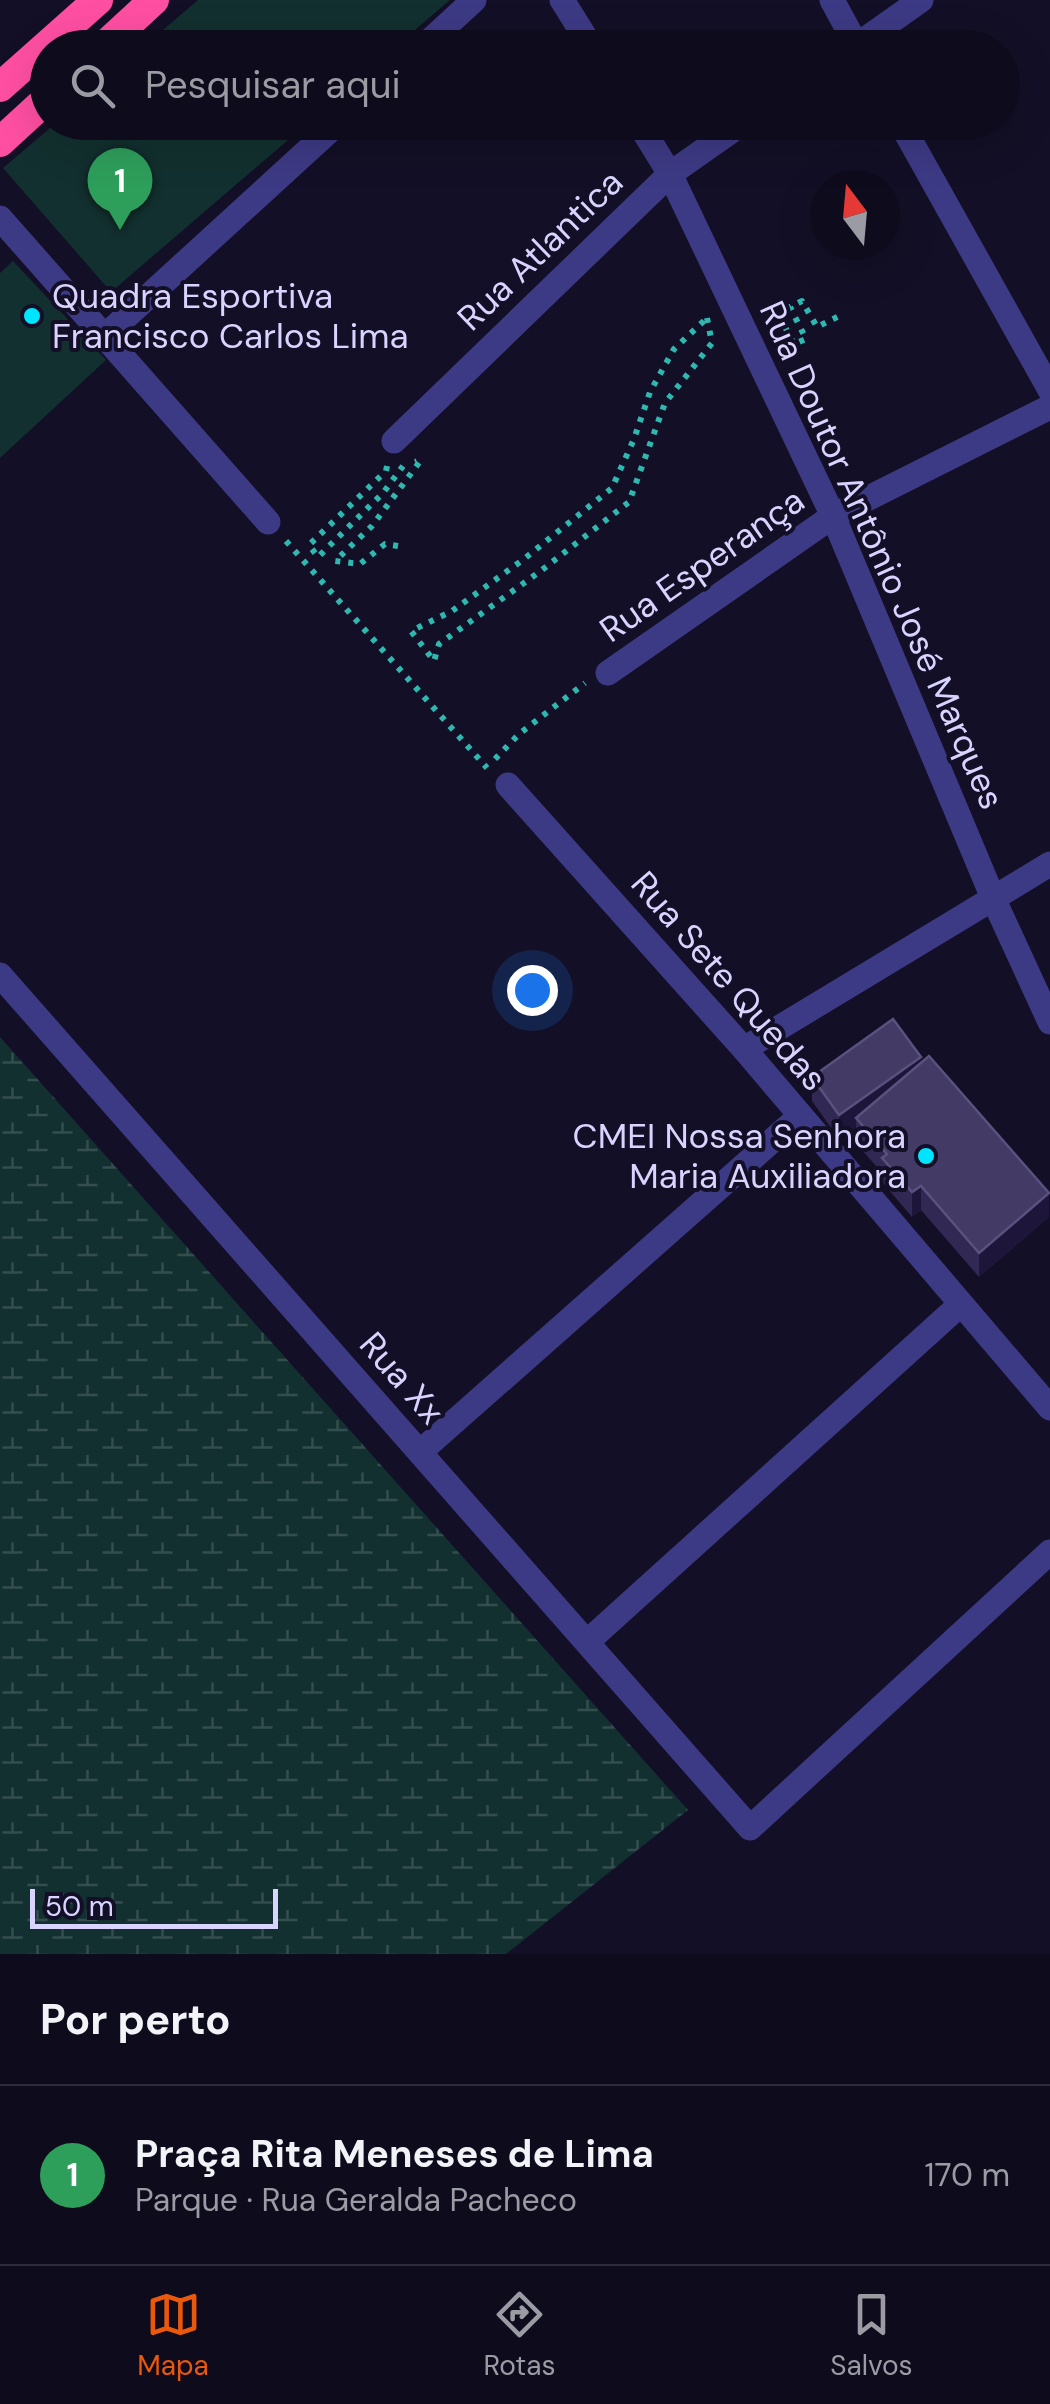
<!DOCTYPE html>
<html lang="pt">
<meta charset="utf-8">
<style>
body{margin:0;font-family:"DM Sans",sans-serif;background:#1c1929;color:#f1f3f6}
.compass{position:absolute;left:810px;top:170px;width:90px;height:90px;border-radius:50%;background:#0e0b1c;box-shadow:0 10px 40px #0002;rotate:344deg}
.scale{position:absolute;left:30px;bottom:25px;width:248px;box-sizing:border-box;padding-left:10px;border:5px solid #d9d4ff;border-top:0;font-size:28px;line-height:35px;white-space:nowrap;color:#d9d4ff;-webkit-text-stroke:8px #130f26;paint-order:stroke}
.you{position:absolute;left:532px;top:990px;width:35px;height:35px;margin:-25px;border:8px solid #fff;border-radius:50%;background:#1a73e8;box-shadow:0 0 0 15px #1a73e833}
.badge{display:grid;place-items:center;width:65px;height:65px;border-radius:50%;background:#ea580c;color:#fff;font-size:32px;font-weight:700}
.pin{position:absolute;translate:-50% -82px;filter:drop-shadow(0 2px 5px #0008)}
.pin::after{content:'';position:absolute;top:52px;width:35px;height:30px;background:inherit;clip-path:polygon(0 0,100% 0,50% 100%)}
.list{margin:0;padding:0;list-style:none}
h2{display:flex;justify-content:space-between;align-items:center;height:130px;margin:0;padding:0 40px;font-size:42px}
h2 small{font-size:32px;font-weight:400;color:#9b9ba3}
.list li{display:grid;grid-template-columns:65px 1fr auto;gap:30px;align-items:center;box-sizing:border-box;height:180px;padding:0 40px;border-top:2px solid #2e2b3b}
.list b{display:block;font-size:38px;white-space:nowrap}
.list p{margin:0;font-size:32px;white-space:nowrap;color:#9b9ba3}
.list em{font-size:32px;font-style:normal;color:#9b9ba3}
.icon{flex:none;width:55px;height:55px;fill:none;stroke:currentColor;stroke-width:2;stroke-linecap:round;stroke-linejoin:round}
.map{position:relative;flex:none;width:1050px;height:1954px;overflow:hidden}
.search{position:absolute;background:#0e0b1c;box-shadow:0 10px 40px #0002;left:30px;right:30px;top:30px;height:110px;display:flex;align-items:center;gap:25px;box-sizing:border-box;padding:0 35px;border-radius:55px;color:#9b9ba3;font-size:38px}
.sheet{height:310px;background:#0e0b1c}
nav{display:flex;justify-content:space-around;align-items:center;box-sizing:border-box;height:140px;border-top:2px solid #2e2b3b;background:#0e0b1c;font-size:28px;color:#9b9ba3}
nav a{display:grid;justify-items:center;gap:5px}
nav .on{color:#ea580c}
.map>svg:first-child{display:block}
</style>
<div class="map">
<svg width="1050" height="1954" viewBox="0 0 1050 1954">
<defs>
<pattern id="wetland-marsh" width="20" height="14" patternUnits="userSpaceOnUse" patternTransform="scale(2.5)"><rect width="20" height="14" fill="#12302f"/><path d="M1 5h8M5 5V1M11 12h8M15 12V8" fill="none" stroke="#344d4e"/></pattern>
</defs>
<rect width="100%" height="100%" fill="#130f26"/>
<path fill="url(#wetland-marsh)" d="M 0,1037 L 688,1810 L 506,1954 L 0,1954 Z"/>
<path fill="#12302f" d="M 198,0 L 450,0 L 395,47 L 143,47 Z
M 56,123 L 56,122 L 308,123 L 111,292 L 3,168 Z
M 13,261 L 106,360 L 0,458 L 0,273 Z"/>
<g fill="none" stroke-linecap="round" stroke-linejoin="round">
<path stroke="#2fb8b0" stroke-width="6" stroke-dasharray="5 8" stroke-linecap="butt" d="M 768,316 L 777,312 L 794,344 L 806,339 L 790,307 L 802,301 L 817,327 L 841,315
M 707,318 L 712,343 L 665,403 L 629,502 L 542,570 L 439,644 L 434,661 L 411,631 L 452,611 L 524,559 L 612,488 L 634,439 L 650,392 L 674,349 Z
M 387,466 L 386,471 L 309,545 L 318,557 L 383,493 L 403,466
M 286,541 L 487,768
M 398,546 L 385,544 L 360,564 L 335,561 L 372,526 L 421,460 L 415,462
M 495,759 L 519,734 L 585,683"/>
<path stroke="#3d3a85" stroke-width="25" d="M 562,0 L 592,48
M 832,0 L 858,48
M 422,48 L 474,0
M 853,48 L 921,0
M 638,122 L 670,174 L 833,516 L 993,898 L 1050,1022
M 900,122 L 1050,390
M 0,218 L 268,522
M 106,335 L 339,122
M 394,441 L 670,174 L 744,122
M 608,673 L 833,516 L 1050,407
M 508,785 L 744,1049 L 1050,1408
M 0,975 L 750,1828 L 1050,1552
M 744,1049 L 1050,864
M 420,1452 L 800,1116
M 587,1642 L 961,1304"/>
<path stroke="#ff4fa3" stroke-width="30" d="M 102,48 L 154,0
M 0,87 L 98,0
M 0,142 L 48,98"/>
</g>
<path fill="#312854" d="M 921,1063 L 1049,1217 L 979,1277 L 921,1210 L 912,1217 L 882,1182 L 882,1173 L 856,1143 L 856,1127 L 839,1139 L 812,1101 L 812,1077 Z"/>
<path fill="#1d163a" d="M 921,1057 L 921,1081 L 856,1118 L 856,1127 L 839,1139 L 839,1115 Z
M 921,1186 L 921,1210 L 912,1217 L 912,1192 Z
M 1049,1193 L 1049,1217 L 979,1277 L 979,1253 Z"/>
<path fill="#433a66" stroke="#5a527e" stroke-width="2.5" d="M 893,1019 L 921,1057 L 839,1115 L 812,1077 Z
M 929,1056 L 1049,1193 L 979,1253 L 921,1186 L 912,1192 L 882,1158 L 887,1154 L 856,1118 Z"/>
<g fill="#00e5ff" stroke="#130f26" stroke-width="4">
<circle cx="32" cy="316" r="10"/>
<circle cx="926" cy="1156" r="10"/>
</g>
<g text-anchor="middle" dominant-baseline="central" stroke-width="8" stroke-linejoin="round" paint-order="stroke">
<g font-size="35" fill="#d9d4ff" stroke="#130f26">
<text transform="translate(540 250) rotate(-44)">Rua Atlantica</text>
<text transform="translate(882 555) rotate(66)">Rua Doutor Antônio José Marques</text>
<text transform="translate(702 565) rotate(-35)">Rua Esperança</text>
<text transform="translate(729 981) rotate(49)">Rua Sete Quedas</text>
<text transform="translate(402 1378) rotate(49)">Rua Xx</text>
</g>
<g font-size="35" fill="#d9d4ff" stroke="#130f26" text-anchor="start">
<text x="52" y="296">Quadra Esportiva<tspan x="52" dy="40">Francisco Carlos Lima</tspan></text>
<text x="906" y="1136" text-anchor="end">CMEI Nossa Senhora<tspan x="906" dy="40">Maria Auxiliadora</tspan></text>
</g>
</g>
</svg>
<svg class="compass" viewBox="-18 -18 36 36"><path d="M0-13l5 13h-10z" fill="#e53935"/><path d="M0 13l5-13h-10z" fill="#9b9ba3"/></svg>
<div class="scale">50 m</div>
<div class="you"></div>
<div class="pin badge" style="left:120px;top:230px;background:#2e9e5b">1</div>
<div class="search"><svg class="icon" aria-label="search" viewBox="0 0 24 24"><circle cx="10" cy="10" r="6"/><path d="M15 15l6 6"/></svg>Pesquisar aqui</div>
</div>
<section class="sheet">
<h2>Por perto<small></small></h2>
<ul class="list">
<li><span class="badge" style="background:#2e9e5b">1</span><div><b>Praça Rita Meneses de Lima</b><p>Parque · Rua Geralda Pacheco</p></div><em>170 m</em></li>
</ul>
</section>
<nav>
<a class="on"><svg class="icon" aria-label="map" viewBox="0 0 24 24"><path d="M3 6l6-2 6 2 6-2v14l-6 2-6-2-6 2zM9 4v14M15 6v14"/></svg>Mapa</a>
<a><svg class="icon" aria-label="directions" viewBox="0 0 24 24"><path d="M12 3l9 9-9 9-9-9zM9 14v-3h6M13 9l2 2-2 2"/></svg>Rotas</a>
<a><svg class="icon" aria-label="saved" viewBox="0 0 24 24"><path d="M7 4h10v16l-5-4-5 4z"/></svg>Salvos</a>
</nav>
